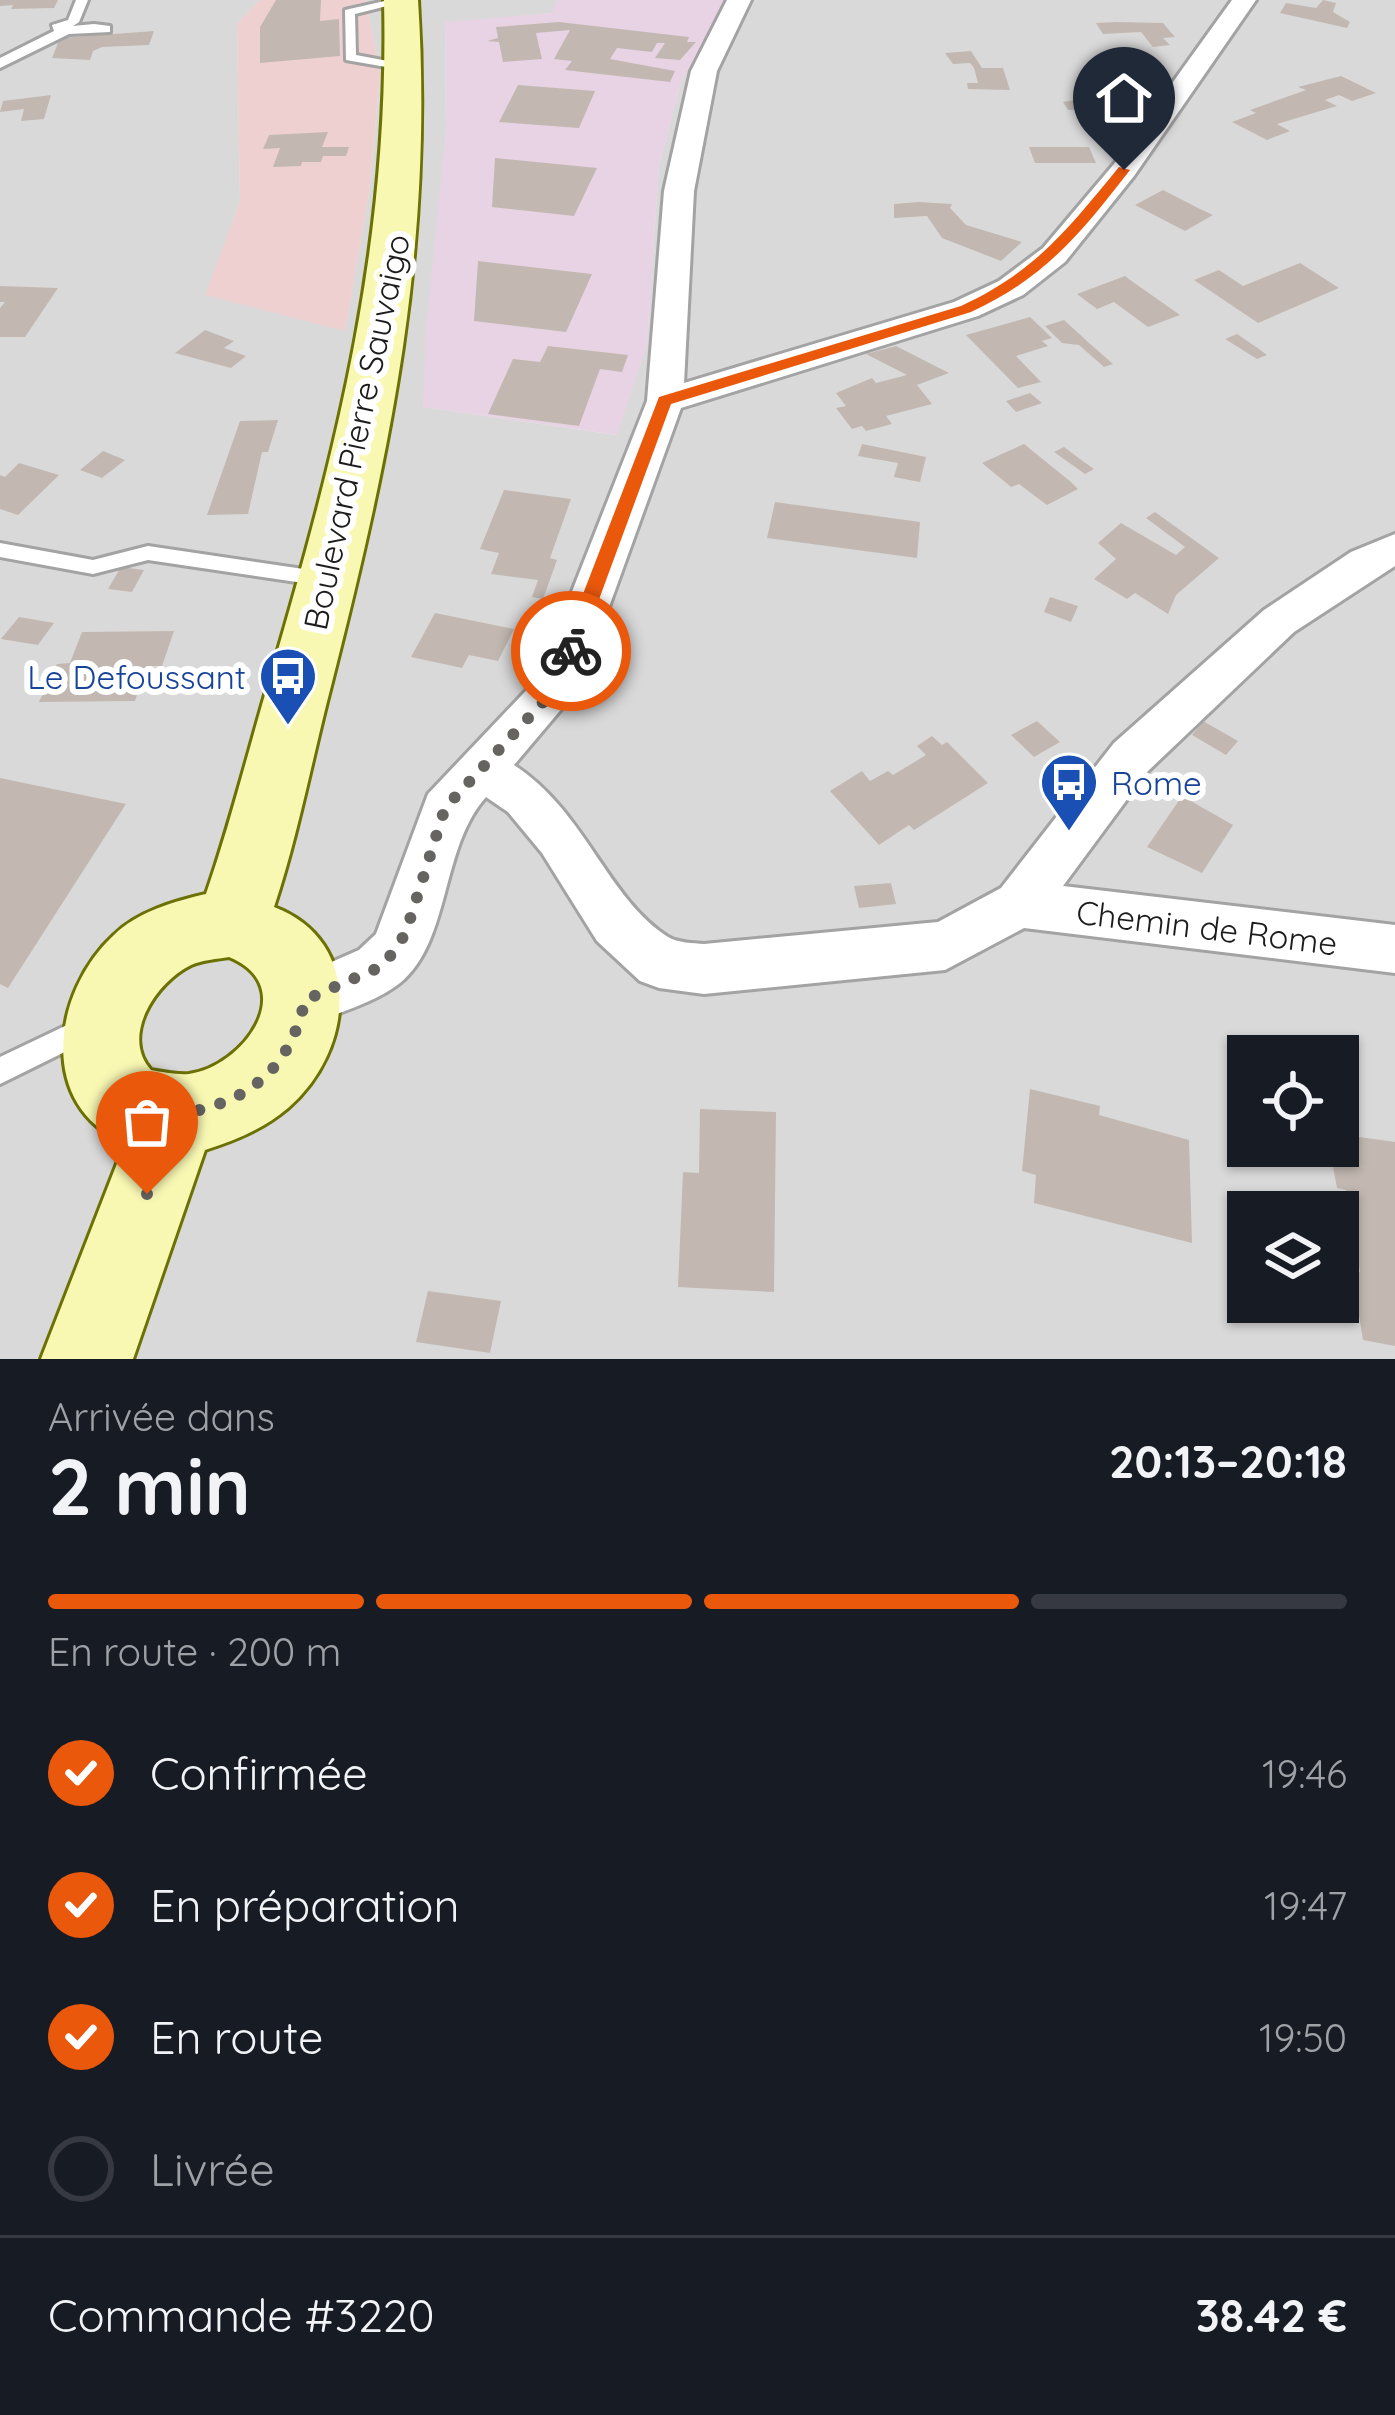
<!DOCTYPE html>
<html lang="fr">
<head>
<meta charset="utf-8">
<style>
	:root { --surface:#171b24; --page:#242831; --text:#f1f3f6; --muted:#9ea1a6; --line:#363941; --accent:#ea580c }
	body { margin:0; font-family:Quicksand,sans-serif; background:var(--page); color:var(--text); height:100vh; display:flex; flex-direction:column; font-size:45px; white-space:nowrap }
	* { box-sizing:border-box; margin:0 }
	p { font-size:39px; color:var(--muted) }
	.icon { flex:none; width:66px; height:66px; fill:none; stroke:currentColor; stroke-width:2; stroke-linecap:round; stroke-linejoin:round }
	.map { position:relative; height:1359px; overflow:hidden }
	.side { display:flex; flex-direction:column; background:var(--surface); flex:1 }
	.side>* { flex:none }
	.buttons { position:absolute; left:1227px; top:1035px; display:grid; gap:24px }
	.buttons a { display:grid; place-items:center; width:132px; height:132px; border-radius:0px; background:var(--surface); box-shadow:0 3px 9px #0004; font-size:60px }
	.pin { position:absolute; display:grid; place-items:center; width:102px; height:102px; color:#fff; margin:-123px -51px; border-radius:50% 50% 50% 0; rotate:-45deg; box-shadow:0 0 12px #0007 }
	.pin .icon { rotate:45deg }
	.courier { position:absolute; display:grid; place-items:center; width:120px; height:120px; margin:-60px; border:9px solid #ea580c; border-radius:50%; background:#fff; color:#222; box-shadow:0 3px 15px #0007 }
	.headline em { font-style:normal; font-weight:700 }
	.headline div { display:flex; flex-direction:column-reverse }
	.headline { display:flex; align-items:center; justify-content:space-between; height:204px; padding:0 48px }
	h1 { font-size:78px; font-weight:700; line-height:90px }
	.bar { display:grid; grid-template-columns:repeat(4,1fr); gap:18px 12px; align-content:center; height:144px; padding:0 48px }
	.bar i { height:15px; border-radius:9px; background:var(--line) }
	.bar .selected { background:var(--accent) }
	.bar p { grid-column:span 4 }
	.line { display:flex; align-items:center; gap:30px; padding:0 48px; border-top:3px solid var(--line) }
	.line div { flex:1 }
	ol { padding:0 48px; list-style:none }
	li { display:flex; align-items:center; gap:36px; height:132px }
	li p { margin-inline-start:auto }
	li .icon { padding:12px; border-radius:50%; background:var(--accent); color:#fff; stroke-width:4 }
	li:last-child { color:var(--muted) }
	li i { width:66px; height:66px; border:6px solid var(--line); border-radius:50% }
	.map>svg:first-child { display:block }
	.residential { fill:#dad9d9; fill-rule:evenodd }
	.commercial { fill:#efd0d0 }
	.industrial { fill:#e7d3e4 }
	.building { fill:#c2b8b1 }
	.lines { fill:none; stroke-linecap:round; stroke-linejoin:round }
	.service-casing { stroke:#a3a3a3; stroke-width:6 }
	.minor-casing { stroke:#a3a3a3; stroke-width:6 }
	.secondary-casing { stroke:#6c7104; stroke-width:6 }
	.service { fill:#fff; fill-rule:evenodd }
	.minor { fill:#fff; fill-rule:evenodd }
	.secondary { fill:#f9f8b3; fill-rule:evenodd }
	.route { fill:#ea580c }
	.done { stroke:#656461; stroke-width:12; stroke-dasharray:0 21.6 }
	.labels { text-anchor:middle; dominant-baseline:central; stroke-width:12; stroke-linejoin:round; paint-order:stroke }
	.street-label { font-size:33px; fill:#1c1c1c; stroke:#fff }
	.transit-label { font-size:33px; fill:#164399; stroke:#fff; text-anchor:end }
</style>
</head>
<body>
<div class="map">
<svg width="1395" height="1359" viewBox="0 0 1395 1359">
	<rect width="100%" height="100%" fill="#ede9e1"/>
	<!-- residential -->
	<path class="residential" d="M0,0H260L237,24L240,202L206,295L345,330L369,193L380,75L366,0H557L553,13L445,23L446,131L423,407L616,435L647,344L659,165L681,82L727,0H1395V1359H0ZM1248,1056H1338V1146H1248ZM1248,1212H1338V1302H1248Z"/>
	<!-- commercial -->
	<path class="commercial" d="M260,0H366L380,74L369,193L345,331L205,295L240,202L237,24Z"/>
	<!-- industrial -->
	<path class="industrial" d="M557,0H727L681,82L659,165L647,344L617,435L423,407L426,329L446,131L445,22L552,13Z"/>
	<!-- building -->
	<path class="building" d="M0,0H58L54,8L11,9L13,5L0,6Z
		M276,0H321L320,21L339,19L340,56L260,63V27Z
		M1323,0L1336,3L1333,12L1350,22L1347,28L1280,13L1286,3L1316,8Z
		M559,22L689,37L687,42H696L680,60L655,58L665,43H657L652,52L617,48L610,59L675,71L670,82L565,70L572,61L554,59L570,30L536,33L542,59L503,62L499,42L487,41L498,38L496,27Z
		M1116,22L1163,23L1175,37L1163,38L1170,45L1153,47L1141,32L1103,34L1096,23Z
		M154,31L149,45L102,47L93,51L90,60L52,58L60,38Z
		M971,51L982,68H1003L1010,90L968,89L967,83H978L974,68L970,63L953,64L945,53Z
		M1341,76L1376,93L1352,101L1339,95L1325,100L1337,106L1277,124L1290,131L1267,140L1232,122L1256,113L1250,110L1306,90L1298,87Z
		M518,85L595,91L579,128L499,122Z
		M1145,88L1149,94L1128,95L1136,108L1068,110L1063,102Z
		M51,95L44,119L21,121L24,109L0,112L3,101Z
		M328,132L322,147H349L346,156H323L321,162H302L301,166L273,167L280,148L263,149L269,135Z
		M1029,147H1089L1096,163H1035Z
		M495,158L597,168L574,216L492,207Z
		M1163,190L1200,209L1213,215L1185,231L1135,205Z
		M918,202L952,204L950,208L966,225L1022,242L1001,261L942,238L927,216L894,218V204Z
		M478,261L592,274L566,332L474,321Z
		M1300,263L1339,288L1258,323L1194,280L1219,270L1243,286Z
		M1125,276L1133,282L1180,315L1148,327L1114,302L1097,309L1077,294Z
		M0,286L58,288L25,337H0V308L5,302H0Z
		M1030,317L1052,338L1042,341L1048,346L1016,356L1041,382L1018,388L966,335Z
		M1064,320L1088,342L1113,364L1104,367L1079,345L1062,343L1045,326Z
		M205,330L234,341L224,348L246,356L231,368L175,353Z
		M1237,334L1259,349L1267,355L1257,359L1225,339Z
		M548,346L628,355L622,372L600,369L579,426L488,414L513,359L540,362Z
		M896,346L949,373L917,385L932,404L886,416L892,424L866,431L862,426L852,429L836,408L846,406L836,393L872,378L876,383L907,375L866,354Z
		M1030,393L1042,403L1016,412L1006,401Z
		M278,420L268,452H262L248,514L207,515L240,421Z
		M862,444L926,457L920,482L894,477L898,463L858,456Z
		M1024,444L1071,482L1078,489L1047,505L1019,484L1011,487L982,463Z
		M1064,447L1080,459L1094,469L1085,474L1054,452Z
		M103,451L125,460L102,478L80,470Z
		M19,463L59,475L18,515L0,509V475L5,477Z
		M504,490L571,499L550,558L557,560L543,599L532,597L538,580L491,574L499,553L480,549Z
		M775,502L920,522L917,558L767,538Z
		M1155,512L1219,558L1176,595L1168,614L1135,593L1127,599L1094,579L1116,559L1098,543L1121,523L1176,555L1185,547L1146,518Z
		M121,567L144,570L132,592L108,589Z
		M1050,597L1078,606L1071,622L1044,612Z
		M435,613L514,629L498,661L469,655L462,668L411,657Z
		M19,617L54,623L38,645L1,639Z
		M174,631L162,666H146L135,701L39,702L57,664L70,663L82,632Z
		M1037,721L1060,742L1034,757L1011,735Z
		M1203,721L1238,741L1226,755L1192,735Z
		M932,736L942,745L947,742L988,783L914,830L909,825L879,845L830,791L862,771L870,781L888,771L893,775L926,755L917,746Z
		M0,778L126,804L8,988L0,984Z
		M1182,796L1233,825L1202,873L1147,847Z
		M891,883L896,904L859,908L854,886Z
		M1030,1089L1100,1106L1099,1115L1189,1140L1192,1243L1034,1203L1036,1175L1022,1171Z
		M700,1109L776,1112L774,1292L678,1287L683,1172L699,1173Z
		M1338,1134L1395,1142V1346L1363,1340L1352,1272H1360L1346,1190L1337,1188L1329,1146H1338Z
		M428,1291L501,1301L490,1353L416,1342Z"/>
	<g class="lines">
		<defs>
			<path id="service" d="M76,0H88L79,22L73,26L94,24L110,26V32L69,34L0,68V58L54,31L52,25L68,20Z
				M389,0L407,1L355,14L356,55L409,65V71L346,60L345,10Z
				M0,543L93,560L148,546L324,572L334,579L324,586L148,560L93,574L0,557Z
				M86,1016L95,1019L99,1028L95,1037L0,1084V1057Z"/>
			<path id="minor" d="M727,0H751L717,71L694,191L684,383L954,302L999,281L1043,248L1114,164L1232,0H1256L1134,176L1065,262L1023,295L978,316L681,408L580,687L514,765C586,812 606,897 668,937C678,943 693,943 704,944L938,922L1001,888L1114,743L1264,610L1351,552L1395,534V566L1294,632L1148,771L1063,886L1395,925V973L1024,928L945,970L704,994L659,988L640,981L597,941L542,853L508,812L486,797C440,848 451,941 400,983C375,1003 334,1014 305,1026L286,1018L278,1000L286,982L359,950L376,934L428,794L538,678L647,401L664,191L691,71Z"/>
			<path id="secondary" d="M384,0H418C434,245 391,450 331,686C312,759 298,835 274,907C364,941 354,1051 288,1108C263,1129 236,1140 205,1150L133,1359H41L125,1143C36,1106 53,991 114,935C137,912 175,901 206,894C231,822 249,748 271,674C338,446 390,240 384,0ZM229,957C302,987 243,1067 189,1074C177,1075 162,1072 151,1070C120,1036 156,982 191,965C202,960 217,959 229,957Z"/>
		</defs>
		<!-- service casing -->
		<use href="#service" class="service-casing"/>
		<!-- minor casing -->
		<use href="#minor" class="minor-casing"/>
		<!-- secondary casing -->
		<use href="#secondary" class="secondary-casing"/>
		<!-- service -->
		<use href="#service" class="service"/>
		<!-- minor -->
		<use href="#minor" class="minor"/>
		<!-- secondary -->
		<use href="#secondary" class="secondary"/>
	</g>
	<!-- route -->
	<path class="route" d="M1119,167L1130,170C1081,233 1045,278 971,312L671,404L580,651L578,656H564L561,651L659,397L961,306C1035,272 1068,229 1119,167Z"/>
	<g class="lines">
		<!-- done -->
		<path class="done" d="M147,1194L176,1115C247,1103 289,1072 305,1000L378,968L395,951L406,932L445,808L557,687L571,651"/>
	</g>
	<!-- icons -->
	<defs>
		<symbol id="bus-pin" viewBox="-11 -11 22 30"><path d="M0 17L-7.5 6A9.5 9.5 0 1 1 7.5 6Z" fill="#1a4fb4" stroke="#fff"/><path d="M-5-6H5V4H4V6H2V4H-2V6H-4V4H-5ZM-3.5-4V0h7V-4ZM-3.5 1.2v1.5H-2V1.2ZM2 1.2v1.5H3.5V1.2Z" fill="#fff"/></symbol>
	</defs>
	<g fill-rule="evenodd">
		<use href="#bus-pin" x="255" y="643" width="66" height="90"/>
		<use href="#bus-pin" x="1036" y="749" width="66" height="90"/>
	</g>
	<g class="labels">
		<!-- street labels -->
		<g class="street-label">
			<text transform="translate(356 432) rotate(-78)">Boulevard Pierre Sauvaigo</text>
			<text transform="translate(1207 927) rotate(7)">Chemin de Rome</text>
		</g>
		<!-- transit labels -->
		<g class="transit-label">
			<text x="246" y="676">Le Defoussant</text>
			<text x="1111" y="782" text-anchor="start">Rome</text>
		</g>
	</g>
</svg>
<div class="buttons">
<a><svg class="icon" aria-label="locate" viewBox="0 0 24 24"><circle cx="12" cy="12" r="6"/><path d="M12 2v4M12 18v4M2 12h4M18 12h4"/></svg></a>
<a><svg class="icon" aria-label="layers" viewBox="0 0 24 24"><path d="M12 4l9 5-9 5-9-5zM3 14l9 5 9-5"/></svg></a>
</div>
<div class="pin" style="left:147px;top:1194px;background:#ea580c"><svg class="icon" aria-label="bag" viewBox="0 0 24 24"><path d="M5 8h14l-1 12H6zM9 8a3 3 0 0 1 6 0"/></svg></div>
<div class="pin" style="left:1124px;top:170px;background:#1f2937"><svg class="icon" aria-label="home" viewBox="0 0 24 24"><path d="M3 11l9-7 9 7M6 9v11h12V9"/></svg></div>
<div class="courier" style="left:571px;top:651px"><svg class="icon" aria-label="bike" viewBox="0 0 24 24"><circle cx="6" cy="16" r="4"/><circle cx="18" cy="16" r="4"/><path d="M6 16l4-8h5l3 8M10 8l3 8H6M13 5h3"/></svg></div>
</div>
<section class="side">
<div class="headline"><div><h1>2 min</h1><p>Arrivée dans</p></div><em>20:13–20:18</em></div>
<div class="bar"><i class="selected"></i><i class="selected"></i><i class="selected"></i><i></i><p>En route · 200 m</p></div>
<ol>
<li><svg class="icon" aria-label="check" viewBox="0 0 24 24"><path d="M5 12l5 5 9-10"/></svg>Confirmée<p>19:46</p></li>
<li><svg class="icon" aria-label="check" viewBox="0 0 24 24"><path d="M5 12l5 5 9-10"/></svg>En préparation<p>19:47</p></li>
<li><svg class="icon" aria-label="check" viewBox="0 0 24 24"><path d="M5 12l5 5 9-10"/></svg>En route<p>19:50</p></li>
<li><i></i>Livrée</li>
</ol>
<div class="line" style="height:156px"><div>Commande #3220</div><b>38.42 €</b></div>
</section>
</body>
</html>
